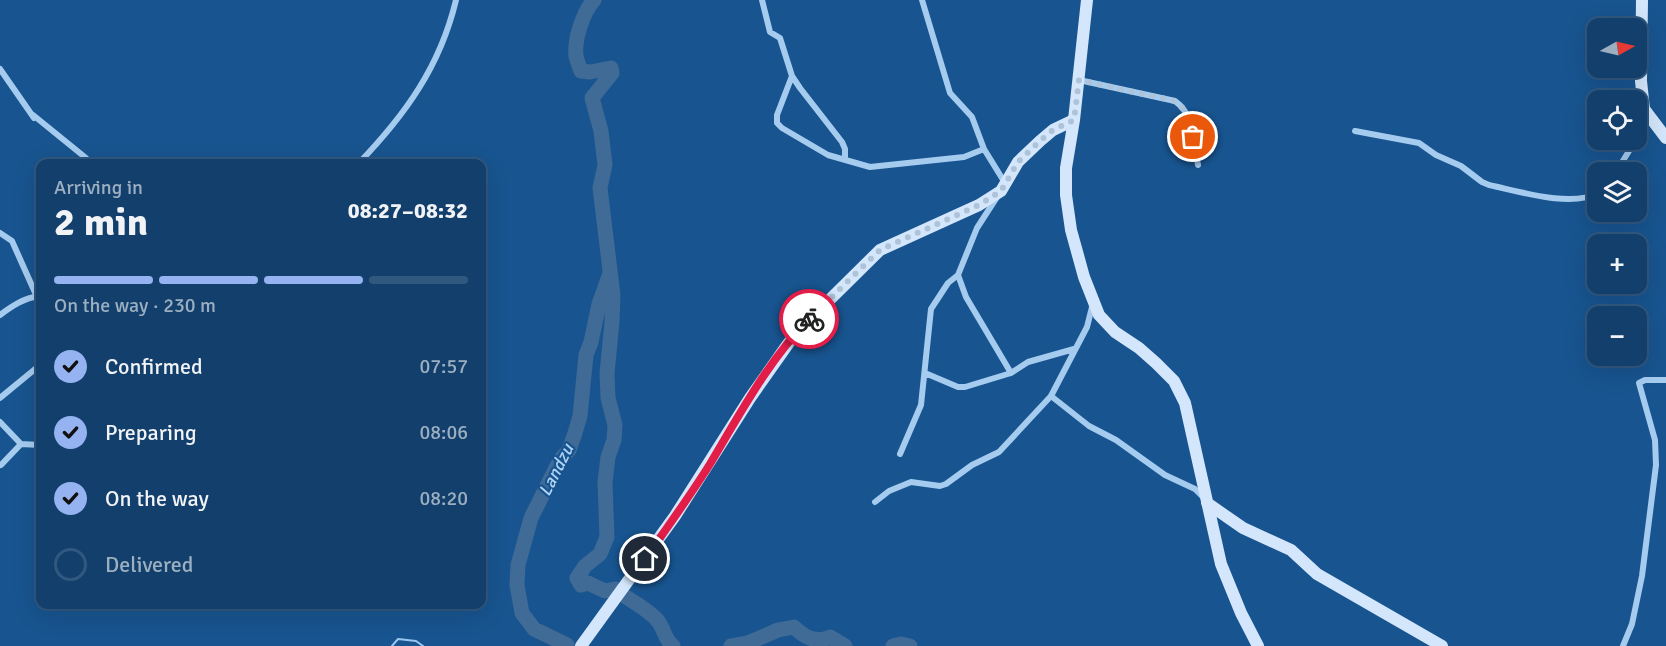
<!DOCTYPE html>
<html lang="en">
<head>
<meta charset="utf-8">
<style>
	:root { --surface:#123f6b; --page:#1b4671; --text:#f1f3f6; --muted:#9cafc1; --line:#31587e; --accent:#95b2f1 }
	body { margin:0; font-family:Signika,sans-serif; background:var(--page); color:var(--text); height:100vh; display:flex; flex-direction:column; font-size:22px; white-space:nowrap }
	* { box-sizing:border-box; margin:0 }
	p { font-size:20px; color:var(--muted) }
	.icon { flex:none; width:33px; height:33px; fill:none; stroke:currentColor; stroke-width:2; stroke-linecap:round; stroke-linejoin:round }
	.map { position:relative; flex:1; overflow:hidden }
	.panel { position:absolute; left:36px; top:159px; width:450px; height:450px; display:flex; flex-direction:column; background:var(--surface); border-radius:12px; box-shadow:0 6px 24px #0002,0 0 0 2px var(--line) }
	.panel>* { flex:none }
	.needle { width:39px; rotate:82deg }
	.buttons { position:absolute; left:1587px; top:18px; display:grid; gap:12px }
	.buttons a { display:grid; place-items:center; width:60px; height:60px; border-radius:12px; background:var(--surface); box-shadow:0 6px 24px #0002,0 0 0 2px var(--line); font-size:30px }
	.pin { position:absolute; display:grid; place-items:center; width:51px; height:51px; color:#fff; margin:-26px; border:3px solid #fff; border-radius:50%; box-shadow:0 2px 6px #0007 }
	.courier { position:absolute; display:grid; place-items:center; width:60px; height:60px; margin:-30px; border:4px solid #e11d48; border-radius:50%; background:#fff; color:#222; box-shadow:0 2px 8px #0007 }
	.head em { font-style:normal; font-weight:700 }
	.head div { display:flex; flex-direction:column-reverse }
	.head { display:flex; align-items:center; justify-content:space-between; height:102px; padding:0 18px }
	h1 { font-size:39px; font-weight:700; line-height:45px }
	.bar { display:grid; grid-template-columns:repeat(4,1fr); gap:9px 6px; align-content:center; height:72px; padding:0 18px }
	.bar i { height:8px; border-radius:4px; background:var(--line) }
	.bar .current { background:var(--accent) }
	.bar p { grid-column:span 4 }
	ol { padding:0 18px; list-style:none }
	li { display:flex; align-items:center; gap:18px; height:66px }
	li p { margin-inline-start:auto }
	li .icon { padding:6px; border-radius:50%; background:var(--accent); color:#111; stroke-width:4 }
	li:last-child { color:var(--muted) }
	li i { width:33px; height:33px; border:3px solid var(--line); border-radius:50% }
	.map>svg:first-child { display:block }
	.lines { fill:none; stroke-linecap:round; stroke-linejoin:round }
	.stream { stroke:#98c7f2; stroke-width:2 }
	.river { stroke:#406b96; stroke-width:15 }
	.street { stroke:#a5cbef; stroke-width:6 }
	.secondary { stroke:#d3e6fb; stroke-width:12 }
	.done { stroke:#aec3d8; stroke-width:6; stroke-dasharray:0 10.8 }
	.route { stroke:#e11d48; stroke-width:8 }
	.labels { text-anchor:middle; dominant-baseline:central; stroke-width:4.5; stroke-linejoin:round; paint-order:stroke }
	.water-label { font-size:18px; font-style:italic; fill:#b1d5f6; stroke:#18548f }
</style>
</head>
<body>
<div class="map">
<svg width="1666" height="646" viewBox="0 0 1666 646">
	<rect width="100%" height="100%" fill="#18548f"/>
	<g class="lines">
		<!-- stream -->
		<path class="stream" d="M392,646L398,639L416,641L423,646
			M566,646L567,645"/>
		<!-- river -->
		<path class="river" d="M594,0C583,12 574,40 576,56C577,61 579,66 581,71L590,72L611,68L612,73L592,98L601,131L605,165L600,188L613,295L612,322L607,373L608,398L615,425L614,440L608,457L605,482L607,537L600,554L585,566L577,578L581,585L588,583L605,591L615,589
			M626,597C637,604 650,611 658,621C665,630 664,639 673,646
			M567,645L534,629L522,613L517,585L518,565L531,518L560,460L569,450L575,433L580,416L586,355L591,342L599,304L609,276
			M731,646L748,643L778,630L794,627C804,637 816,644 830,637L845,646
			M893,646L901,644L910,646"/>
		<!-- street -->
		<path class="street" d="M762,0L770,32L780,38L792,76L800,88L842,142L845,149V158
			M922,0L950,93L972,117L984,149
			M0,69L34,118
			M792,76L777,115V123L782,128L828,155L870,167L964,157L984,149L1005,183
			M1079,80L1175,101C1195,115 1194,143 1198,165
			M33,115L86,158L87,164
			M1355,131L1419,143L1436,155L1461,166L1482,182L1489,185C1518,191 1571,208 1598,193
			M1636,131L1644,110
			M358,164C405,115 440,67 456,0
			M1616,172L1629,151L1633,140
			M0,233L12,241L37,297L40,299
			M958,275L966,297L1011,373
			M0,315C12,306 24,298 39,296
			M925,373L958,387H965L1011,373L1028,362L1074,349
			M1051,396L1089,426L1116,440L1165,475L1195,489L1202,496
			M0,398L40,365
			M0,422L21,444L40,445
			M900,454L921,405L931,309L948,283L958,275L977,228L997,197
			M1,465L21,444
			M875,502L889,491L911,482L940,486L946,484L972,465L999,452L1051,396L1087,327L1093,303
			M1623,646L1632,624L1642,576L1656,465L1655,440L1639,383L1645,380H1666"/>
		<!-- secondary -->
		<path class="secondary" d="M1087,0L1074,120L1066,168V195L1071,230L1084,277L1099,315L1115,332L1139,348L1156,363L1174,381L1185,403L1221,564L1241,613L1258,646
			M1642,0L1641,81L1644,109L1666,138
			M1207,503L1243,528L1291,550L1317,574L1442,646
			M581,646L675,516L750,398L795,334L880,250L979,205L1001,191L1018,162L1040,141L1053,130L1074,120"/>
	</g>
	<g class="lines">
		<!-- done -->
		<path class="done" d="M809,319L880,250L979,205L1001,191L1018,162L1040,141L1053,130L1074,120L1079,80L1175,101C1188,110 1190,122 1193,137"/>
		<!-- route -->
		<path class="route" d="M645,559C667,528 690,496 710,464C740,414 768,361 809,319"/>
	</g>
	<g class="labels">
		<!-- water labels -->
		<g class="water-label">
			<text transform="translate(556 470) rotate(-63)">Landzu</text>
		</g>
	</g>
</svg>
<div class="buttons">
<a><svg class="needle" viewBox="-14 -14 28 28"><path d="M0-13l5 13h-10z" fill="#e53935"/><path d="M0 13l5-13h-10z" fill="#9cafc1"/></svg></a>
<a><svg class="icon" aria-label="locate" viewBox="0 0 24 24"><circle cx="12" cy="12" r="6"/><path d="M12 2v4M12 18v4M2 12h4M18 12h4"/></svg></a>
<a><svg class="icon" aria-label="layers" viewBox="0 0 24 24"><path d="M12 4l9 5-9 5-9-5zM3 14l9 5 9-5"/></svg></a>
<a>+</a>
<a>−</a>
</div>
<div class="pin" style="left:1193px;top:137px;background:#ea580c"><svg class="icon" aria-label="bag" viewBox="0 0 24 24"><path d="M5 8h14l-1 12H6zM9 8a3 3 0 0 1 6 0"/></svg></div>
<div class="pin" style="left:645px;top:559px;background:#1f2937"><svg class="icon" aria-label="home" viewBox="0 0 24 24"><path d="M3 11l9-7 9 7M6 9v11h12V9"/></svg></div>
<div class="courier" style="left:809px;top:319px"><svg class="icon" aria-label="bike" viewBox="0 0 24 24"><circle cx="6" cy="16" r="4"/><circle cx="18" cy="16" r="4"/><path d="M6 16l4-8h5l3 8M10 8l3 8H6M13 5h3"/></svg></div>
<section class="panel">
<div class="head"><div><h1>2 min</h1><p>Arriving in</p></div><em>08:27–08:32</em></div>
<div class="bar"><i class="current"></i><i class="current"></i><i class="current"></i><i></i><p>On the way · 230 m</p></div>
<ol>
<li><svg class="icon" aria-label="check" viewBox="0 0 24 24"><path d="M5 12l5 5 9-10"/></svg>Confirmed<p>07:57</p></li>
<li><svg class="icon" aria-label="check" viewBox="0 0 24 24"><path d="M5 12l5 5 9-10"/></svg>Preparing<p>08:06</p></li>
<li><svg class="icon" aria-label="check" viewBox="0 0 24 24"><path d="M5 12l5 5 9-10"/></svg>On the way<p>08:20</p></li>
<li><i></i>Delivered</li>
</ol>
</section>
</div>
</body>
</html>
